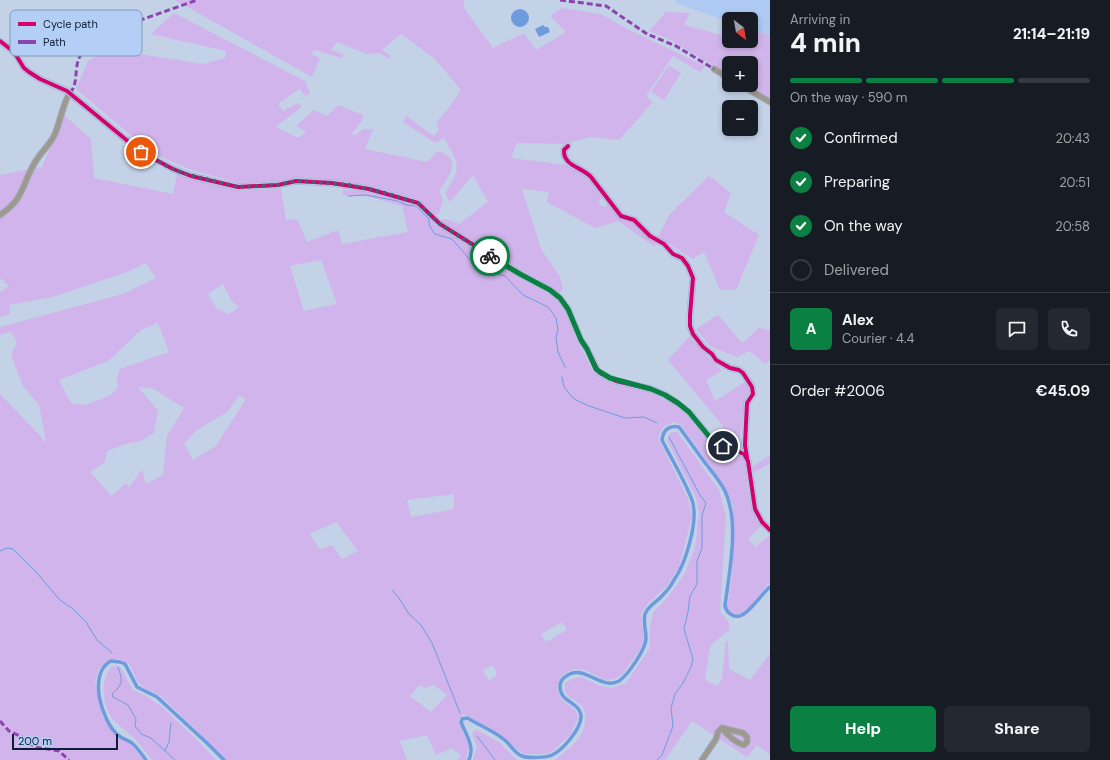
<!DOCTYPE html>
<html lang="en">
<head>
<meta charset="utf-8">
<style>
	:root { --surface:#171b24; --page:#242831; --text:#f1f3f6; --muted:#9ea1a6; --line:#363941; --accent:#0b8043 }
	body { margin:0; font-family:"DM Sans",sans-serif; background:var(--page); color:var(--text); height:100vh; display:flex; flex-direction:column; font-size:15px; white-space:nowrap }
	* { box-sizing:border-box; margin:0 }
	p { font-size:13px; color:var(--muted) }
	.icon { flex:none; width:22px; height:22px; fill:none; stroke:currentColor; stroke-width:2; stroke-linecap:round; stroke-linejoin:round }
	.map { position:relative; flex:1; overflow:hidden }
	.details { display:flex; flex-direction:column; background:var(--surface); width:340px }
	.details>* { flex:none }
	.needle { width:26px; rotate:149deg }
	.buttons { position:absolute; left:722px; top:12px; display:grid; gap:8px }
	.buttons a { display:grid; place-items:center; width:36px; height:36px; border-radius:6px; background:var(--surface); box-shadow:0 2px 6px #0003; font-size:20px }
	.scale { position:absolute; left:12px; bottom:10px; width:106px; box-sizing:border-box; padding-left:4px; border:2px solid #0d1d35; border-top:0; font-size:11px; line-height:14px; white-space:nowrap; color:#0d1d35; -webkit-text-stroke:3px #b4cff6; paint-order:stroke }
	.pin { position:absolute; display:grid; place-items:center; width:34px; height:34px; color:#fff; margin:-17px; border:2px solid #fff; border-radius:50%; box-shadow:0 1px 4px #0007 }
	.courier { position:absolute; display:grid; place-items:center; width:40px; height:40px; margin:-20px; border:3px solid #0b8043; border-radius:50%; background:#fff; color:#222; box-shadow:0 1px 5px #0007 }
	.head em { font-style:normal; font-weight:800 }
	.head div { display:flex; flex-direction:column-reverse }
	.head { display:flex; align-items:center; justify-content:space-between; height:68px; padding:0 20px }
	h1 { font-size:26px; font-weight:800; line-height:30px }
	.bar { display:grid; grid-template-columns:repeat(4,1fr); gap:6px 4px; align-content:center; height:48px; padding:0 20px }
	.bar i { height:5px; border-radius:3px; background:var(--line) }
	.bar .active { background:var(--accent) }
	.bar p { grid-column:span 4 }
	.line { display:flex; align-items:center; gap:10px; padding:0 20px; border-top:1px solid var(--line) }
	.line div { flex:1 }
	.round { display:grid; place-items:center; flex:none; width:42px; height:42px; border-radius:6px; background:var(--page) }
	ol { padding:0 20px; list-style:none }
	li { display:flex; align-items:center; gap:12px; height:44px }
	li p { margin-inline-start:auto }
	li .icon { padding:4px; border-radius:50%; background:var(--accent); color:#fff; stroke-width:4 }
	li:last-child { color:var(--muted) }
	li i { width:22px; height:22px; border:2px solid var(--line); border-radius:50% }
	.primary-button { display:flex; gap:8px; margin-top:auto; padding:8px 20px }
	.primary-button a { flex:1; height:46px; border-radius:6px; background:var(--accent); color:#fff; font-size:16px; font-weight:800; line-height:46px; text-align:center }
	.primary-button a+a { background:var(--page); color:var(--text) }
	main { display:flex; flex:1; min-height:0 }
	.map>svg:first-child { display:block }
	.built { fill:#aecaf3 }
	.green { fill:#d0b4eb; fill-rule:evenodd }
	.water { fill:#6e9bdd }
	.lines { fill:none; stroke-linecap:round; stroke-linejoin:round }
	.stream { stroke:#6e9bdd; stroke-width:1 }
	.canal { stroke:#6e9bdd; stroke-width:3.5 }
	.minor-casing { stroke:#a1afc1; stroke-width:7 }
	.minor { stroke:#9e998f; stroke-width:5 }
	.quiet { stroke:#8e44ad; stroke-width:3; stroke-dasharray:6 3; stroke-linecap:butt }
	.cycleway-casing { stroke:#b4cff6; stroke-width:6 }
	.cycleway { stroke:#d6006c; stroke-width:4 }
	.done { stroke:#4d5c73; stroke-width:4; stroke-dasharray:0 7.2 }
	.route { stroke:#0b8043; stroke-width:5 }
	.key { fill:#b4cff6; stroke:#829abc; stroke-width:1 }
	.key-label { font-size:11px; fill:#0d1d35 }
</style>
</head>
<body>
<main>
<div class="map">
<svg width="770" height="760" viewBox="0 0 770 760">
	<rect width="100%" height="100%" fill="#c3d2e7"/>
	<!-- built -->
	<path class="built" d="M674,0H770V36L759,31L751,30V19H729V22L677,3Z"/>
	<!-- green -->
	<path class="green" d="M175,0H464V8L493,48L524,33L536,50L566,32L550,16L562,8L601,14L627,29L705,66L700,72L673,56L646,96L653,102L619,140L591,137L563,144L517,143L511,158L566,165L588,176L603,196L598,203L604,207L609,204L622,219L633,222L655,241V247L618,221L595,228L547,202L549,192L522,189L541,249L560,277L563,289L559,293L512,267L440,221L445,219L459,224L488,202L473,175L450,202L445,194C462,165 460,168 444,138L435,143L403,122L406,116L434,136L439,130L436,122L448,109L461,90L435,59L401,34L382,50L391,56L389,59L380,53L367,54L337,42L331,50L343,54L342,58L314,50L312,54L320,59L312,77Z
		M666,12L690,13L684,25L729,37V41H751V30L759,31L770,36V99L747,85H751V63H729V75L669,39L649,31Z
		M174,13L305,81L310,93L306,96L299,89L278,104L283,111L298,103L302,107L275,127L299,138L306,132L296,126L314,110L327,116L338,105L363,115L362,121L352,133L354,136L363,129H373L365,149L427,162L438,151C440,152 445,153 447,155C460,165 445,182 439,191L443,200L439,213L434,217L418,200L368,185L294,178L281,182L246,185L189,169L152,153L76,89L88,61L108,49L203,64L225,58L226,51L151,34Z
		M669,65L681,73L664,100L651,92Z
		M64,115L91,139L94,178L173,194L177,174L239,191L281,189L286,220L297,219L307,242L338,230L342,244L408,232L402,206L366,196L343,195L342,190L375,192L410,203L420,207L435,225L557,299L566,312L575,336L593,371L609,382L648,391L674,404L693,420L709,442L742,456C747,467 746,478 748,491C750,504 754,515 761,526L748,539L755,547L770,535V584H768L747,610L741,614H732L727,607L732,577L733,505L723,484L681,425L674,422L663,427L658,438L688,499L692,516L679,567L666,587L648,603L641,614L644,637L641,648L623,674L614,679L605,680L585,670L573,669L560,677L557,689L561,699L576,711L578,718L570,735L554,750L547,754H525L519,751L503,736L464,714L458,720L469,746L466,760H458L461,756L452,748L436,755L427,735L400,741L407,760H227L161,696L144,688L138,682L129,664L118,659L107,661L99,669L95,681L102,716L116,735L132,745L143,760H0V394L46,442L39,405L23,386L11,355L17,342L11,332L0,335V327L123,294L156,278L146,263L127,272L53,297L9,305L10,314L0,317V292L9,286L0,278V175L42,167ZM321,260L337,304L304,311L290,266ZM223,284L231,300L239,307L229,314L217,309L208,294ZM158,323L169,352L120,369L117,377L118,387L111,395L86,405L71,403L59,380L108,361L141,330ZM138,387L152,388L184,408L167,436L163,475L146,484L142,469L129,488L126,483L112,496L90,472L104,463L107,451L125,444L141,441L154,433L158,411ZM239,396L246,399L216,446L193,460L184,444L197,430L227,412ZM454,494V509L411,517L407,500ZM336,522L358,551L342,559L332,545L320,549L309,534ZM562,622L567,630L546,642L541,634ZM493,665L497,675L489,681L483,670ZM419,685L426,688L434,685L447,695L431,712L410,696Z
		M709,176L731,193L724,212L759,235L736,290H720L704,252L693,259L658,237L670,214Z
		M718,315L742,343L759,328L770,331V359L766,364L749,351L737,357L710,346L696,329Z
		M689,337L722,371L706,380L715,401L745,382L749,389L750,395L744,402L739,448L719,441L723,426L668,360Z
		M671,432H677L719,490L726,516L720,611L729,623V630L710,646L705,680L717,686L722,679L726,638L728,644L729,669L750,680L770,654V755L757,745L747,757L692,721L665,760H555C568,749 583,740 585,722C586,715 585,710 580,704C571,696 564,698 565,683L573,679L581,677L600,686L613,688L626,683L650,648V627L653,613L668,597L684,575L695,548L699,513L696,498L667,440Z
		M770,455V463L754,473L753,466Z
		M113,666H118L121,668L133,690L146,696L162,707L196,739L216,760H152C147,754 142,747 137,741C130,733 114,723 110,715C102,700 100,677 113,666Z
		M477,730L500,743L517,760H473L477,746L472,733Z"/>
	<!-- water -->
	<path class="water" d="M511 18a9 9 0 1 1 18 0a9 9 0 1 1-18 0Z
		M543,25L545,27H548L550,32L539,37L535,29Z"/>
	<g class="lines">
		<!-- stream -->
		<path class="stream" d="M348,196L366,195L398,201L406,205L416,206L429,219V225L435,234L452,239L479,270L505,276L523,295L548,307L556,318L558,330L556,337L558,352L565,367
			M562,377L564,387L574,399L589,406L625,418L644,417L657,423
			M0,551L7,548L13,549L36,572L60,600L73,609L86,622L97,640L112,653
			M392,590L399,598L409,614L421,625L432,643L460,713
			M118,667C123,681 123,684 112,694L113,697L128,705L136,719L135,726L141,734L151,738L175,760
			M477,736L495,760
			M165,751L169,742L171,723
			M657,760L662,755L673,726L671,708L675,694L683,683L691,667L693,659L684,629L688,612L690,596L697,584V561L702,548V516L706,503L700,495L669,437"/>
		<!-- canal -->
		<path class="canal" d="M146,760C142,755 137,747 132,743C128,740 122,739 118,735C102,722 87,673 111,661L120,662L125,664L137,687L157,697L208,744L224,760
			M469,760C475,746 466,735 461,722L462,719L467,718L471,720C481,726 493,731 502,738C510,743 514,753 522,756C527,758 547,758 552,755C563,750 582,728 581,715C579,702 560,702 560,687C560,683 562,679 565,677C584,662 600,691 619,681C628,675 646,649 646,638C646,630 643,622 645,614C648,606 656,602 661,597C666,592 671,586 674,580C686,563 699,520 692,500C684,479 672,460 662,440C663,430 669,425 679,427C688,439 697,452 706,464C713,473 720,481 725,491C740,523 729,572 725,606C726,610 728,613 732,615C745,623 761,593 770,587"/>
		<defs>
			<path id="minor" d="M0,41L14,52L24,68L29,72L40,79L67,91L141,152L173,169L191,176L238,187L278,185L296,181L332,183L369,189L418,203L440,224L520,274L550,290L560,298L568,309L581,340L587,349L597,369L600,373L616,381L651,389L665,395L677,403L689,412L712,440L723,446L744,454L748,461L755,509L762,522L770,530
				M714,69L729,78
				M741,85L770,102
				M568,146L564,150C563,166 582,167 591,177L621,216L634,220L650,236L664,244L673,254L682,258L688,266L693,278L690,315V326L693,334L703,347L712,354L716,360L730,368L739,370L743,373L752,387L753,394L747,403L745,445L747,457
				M0,215C24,199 21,187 34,164C40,153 50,145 55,134C59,125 65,97 70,93
				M722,728L743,733L747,737V742L744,745C736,743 727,735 722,728Z
				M702,760L716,739L718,732L722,728"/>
		</defs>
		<!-- minor casing -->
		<use href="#minor" class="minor-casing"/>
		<!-- minor -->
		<use href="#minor" class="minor"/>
		<!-- quiet -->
		<path class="quiet" d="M560,0L606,6L647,34L676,46L714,69
			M70,93C80,82 72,64 83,52L132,23L197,0
			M0,721L9,731L22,737L35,747L59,751L69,760"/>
		<defs>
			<path id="cycleway" d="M0,41L14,52L24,68L29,72L40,79L67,91L141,152L173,169L191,176L238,187L278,185L296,181L332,183L369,189L418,203L440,224L520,274L550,290L560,298L568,309L581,340L587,349L597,369L600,373L616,381L651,389L665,395L677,403L689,412L712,440L723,446L744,454L748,461L755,509L762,522L770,530
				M568,146L564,150C563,166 582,167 591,177L621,216L634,220L650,236L664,244L673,254L682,258L688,266L693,278L690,315V326L693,334L703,347L712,354L716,360L730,368L739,370L743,373L752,387L753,394L747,403L745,445L747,457"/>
		</defs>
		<!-- cycleway casing -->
		<use href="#cycleway" class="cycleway-casing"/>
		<!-- cycleway -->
		<use href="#cycleway" class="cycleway"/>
	</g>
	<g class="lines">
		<!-- done -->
		<path class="done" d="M141,152L165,165L182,173L238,187L278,185L290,182L302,181L350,185L386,193L418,203L440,224L490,256"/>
		<!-- route -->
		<path class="route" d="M490,256L520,274L550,290L560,298L568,309L581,340L587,349L596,369L600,372L610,378L651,389L665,395L678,403L689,412L712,440L723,446"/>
	</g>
	<!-- legend -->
	<rect x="10" y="10" width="132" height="46" rx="6" class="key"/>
	<rect x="18" y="22" width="18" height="4" fill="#d6006c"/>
	<rect x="18" y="40" width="18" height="4" fill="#8e44ad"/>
	<g class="key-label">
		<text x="43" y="28">Cycle path</text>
		<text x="43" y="46">Path</text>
	</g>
</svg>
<div class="buttons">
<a><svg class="needle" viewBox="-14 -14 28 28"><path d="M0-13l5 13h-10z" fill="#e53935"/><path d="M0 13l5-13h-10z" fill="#9ea1a6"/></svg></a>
<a>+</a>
<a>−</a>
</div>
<div class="scale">200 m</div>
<div class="pin" style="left:141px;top:152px;background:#ea580c"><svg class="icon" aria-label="bag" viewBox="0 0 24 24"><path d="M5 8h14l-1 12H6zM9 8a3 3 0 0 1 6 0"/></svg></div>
<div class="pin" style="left:723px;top:446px;background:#1f2937"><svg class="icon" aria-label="home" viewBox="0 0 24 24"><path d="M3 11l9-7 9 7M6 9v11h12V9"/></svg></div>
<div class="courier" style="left:490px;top:256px"><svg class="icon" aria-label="bike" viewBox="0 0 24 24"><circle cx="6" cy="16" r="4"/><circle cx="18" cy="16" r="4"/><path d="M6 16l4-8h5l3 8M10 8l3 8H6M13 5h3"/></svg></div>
</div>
<section class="details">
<div class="head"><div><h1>4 min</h1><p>Arriving in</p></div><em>21:14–21:19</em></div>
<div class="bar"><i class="active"></i><i class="active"></i><i class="active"></i><i></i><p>On the way · 590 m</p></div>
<ol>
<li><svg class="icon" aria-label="check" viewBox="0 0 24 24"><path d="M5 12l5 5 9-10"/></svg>Confirmed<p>20:43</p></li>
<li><svg class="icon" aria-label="check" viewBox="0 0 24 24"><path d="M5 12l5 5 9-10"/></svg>Preparing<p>20:51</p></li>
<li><svg class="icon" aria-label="check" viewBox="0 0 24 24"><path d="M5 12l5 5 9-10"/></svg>On the way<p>20:58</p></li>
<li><i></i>Delivered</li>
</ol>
<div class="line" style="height:72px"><b class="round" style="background:var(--accent);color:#fff">A</b><div><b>Alex</b><p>Courier · 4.4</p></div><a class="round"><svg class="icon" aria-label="chat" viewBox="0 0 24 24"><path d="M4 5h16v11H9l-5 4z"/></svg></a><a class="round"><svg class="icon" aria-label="phone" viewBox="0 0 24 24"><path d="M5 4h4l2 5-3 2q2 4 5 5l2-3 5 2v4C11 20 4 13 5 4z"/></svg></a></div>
<div class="line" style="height:52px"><div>Order #2006</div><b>€45.09</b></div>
<div class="primary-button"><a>Help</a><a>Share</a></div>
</section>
</main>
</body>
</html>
